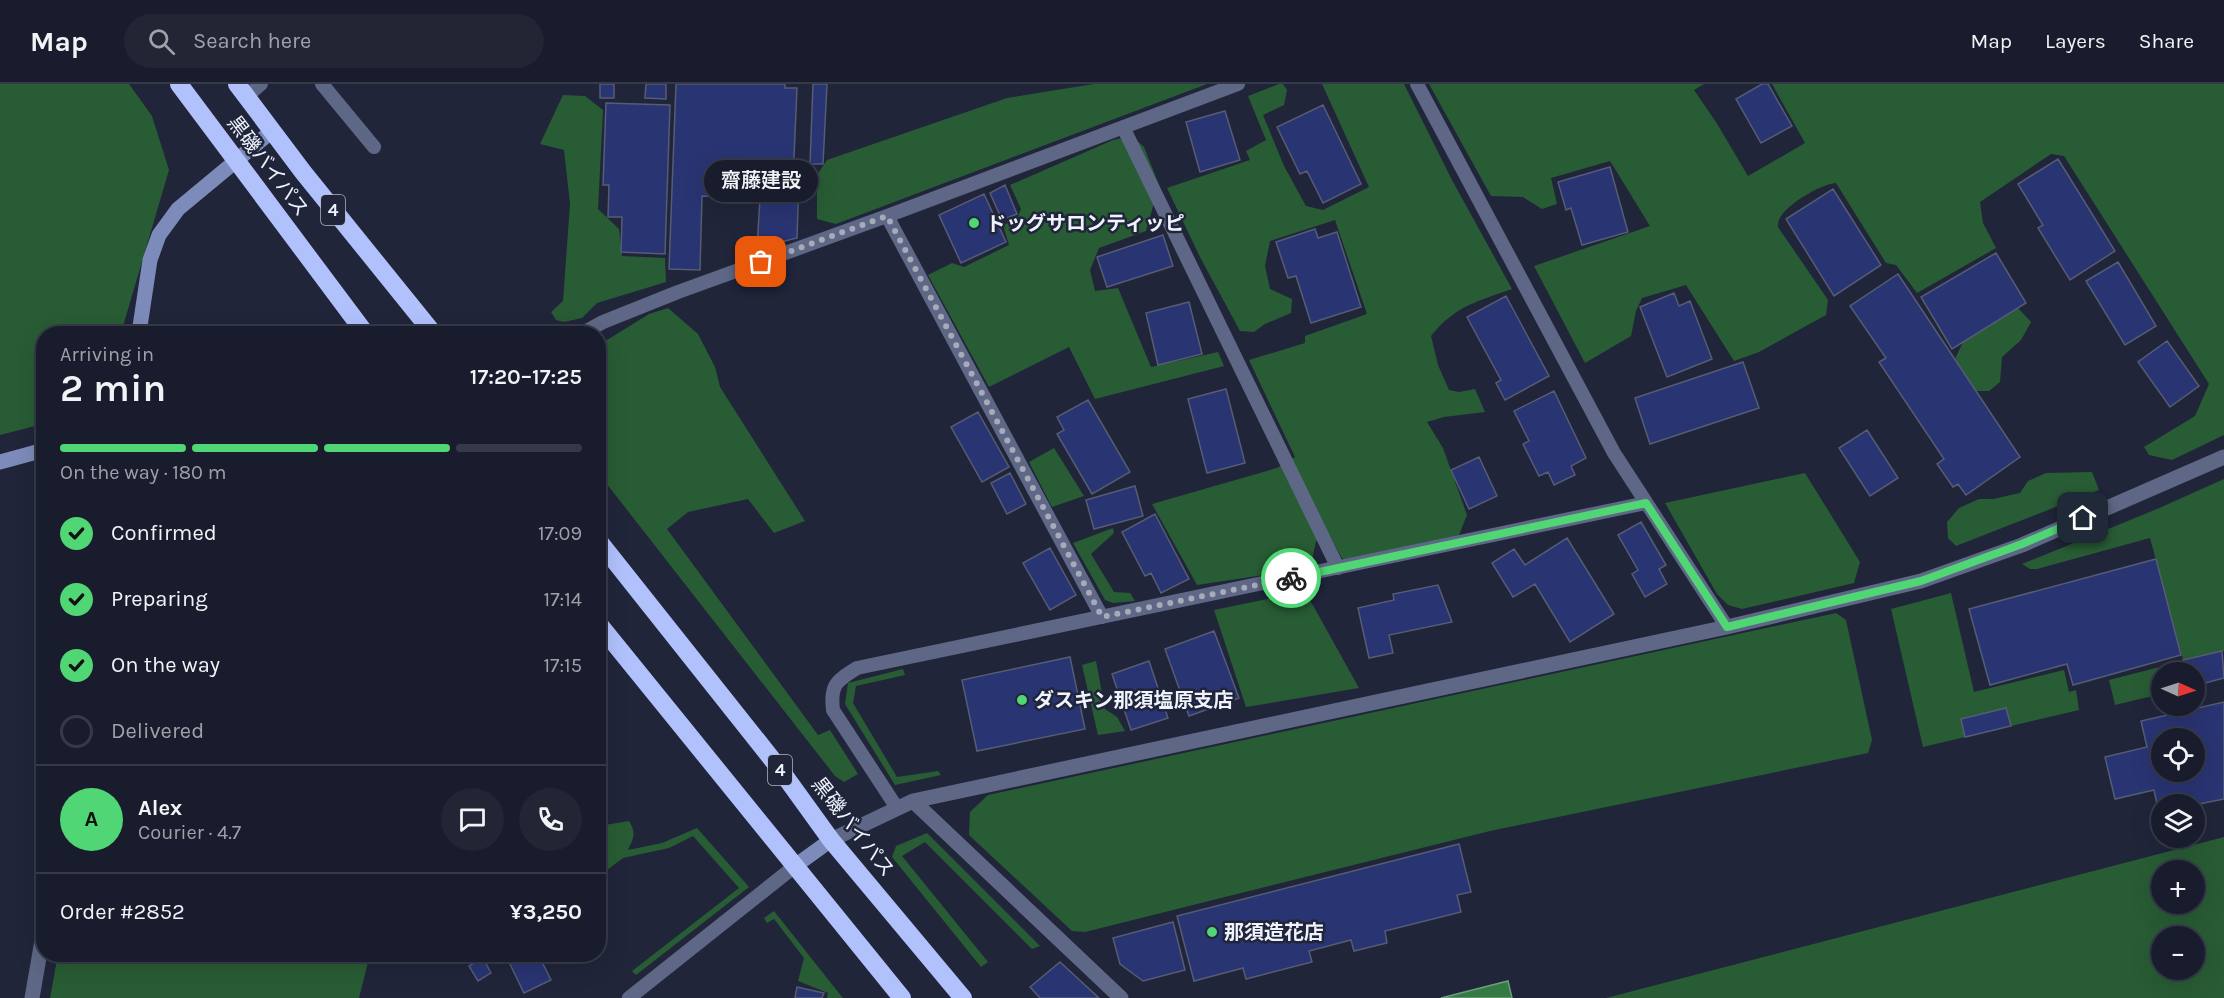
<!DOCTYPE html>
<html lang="en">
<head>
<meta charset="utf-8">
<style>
	:root { --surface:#181c2c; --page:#212534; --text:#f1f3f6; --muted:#9fa1a9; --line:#363a48; --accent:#50d674 }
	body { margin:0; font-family:Karla,"Noto Sans JP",sans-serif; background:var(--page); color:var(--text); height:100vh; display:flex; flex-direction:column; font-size:22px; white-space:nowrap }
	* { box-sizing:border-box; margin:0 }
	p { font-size:20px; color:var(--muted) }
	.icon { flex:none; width:33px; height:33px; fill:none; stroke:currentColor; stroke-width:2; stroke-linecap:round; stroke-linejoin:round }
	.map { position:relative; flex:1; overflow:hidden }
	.panel { position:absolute; left:36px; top:242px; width:570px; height:636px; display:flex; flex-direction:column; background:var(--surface); border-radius:24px; box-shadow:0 6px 24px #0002,0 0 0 2px var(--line) }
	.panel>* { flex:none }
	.needle { width:39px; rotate:93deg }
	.tools { position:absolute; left:2151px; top:578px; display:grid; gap:12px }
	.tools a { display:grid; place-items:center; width:54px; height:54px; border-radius:50%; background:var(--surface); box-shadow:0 6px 24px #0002,0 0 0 2px var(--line); font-size:30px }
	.pin { position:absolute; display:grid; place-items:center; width:51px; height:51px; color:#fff; margin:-26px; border-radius:12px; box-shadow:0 3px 9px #0006 }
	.courier { position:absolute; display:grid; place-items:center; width:60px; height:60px; margin:-30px; border:4px solid #50d674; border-radius:50%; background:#fff; color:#222; box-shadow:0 2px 8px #0007 }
	.bubble { position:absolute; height:42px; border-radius:21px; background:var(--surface); box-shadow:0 6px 24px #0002,0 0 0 2px var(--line); font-size:20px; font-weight:600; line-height:42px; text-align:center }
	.headline em { font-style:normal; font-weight:600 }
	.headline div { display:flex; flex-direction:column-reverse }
	.headline { display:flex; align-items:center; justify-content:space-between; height:102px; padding:0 24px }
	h1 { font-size:39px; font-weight:600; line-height:45px }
	.bar { display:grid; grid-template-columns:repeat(4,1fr); gap:9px 6px; align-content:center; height:72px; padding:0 24px }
	.bar i { height:8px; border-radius:4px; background:var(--line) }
	.bar .on { background:var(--accent) }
	.bar p { grid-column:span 4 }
	.line { display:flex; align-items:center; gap:15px; padding:0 24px; border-top:2px solid var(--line) }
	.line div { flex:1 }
	.round { display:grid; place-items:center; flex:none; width:63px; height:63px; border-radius:32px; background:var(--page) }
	ol { padding:0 24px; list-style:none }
	li { display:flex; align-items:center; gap:18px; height:66px }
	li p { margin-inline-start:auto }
	li .icon { padding:6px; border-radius:50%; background:var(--accent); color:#111; stroke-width:4 }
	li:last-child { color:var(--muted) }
	li i { width:33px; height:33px; border:3px solid var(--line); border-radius:50% }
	header { display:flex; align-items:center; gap:36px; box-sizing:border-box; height:84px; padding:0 30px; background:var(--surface); border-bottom:2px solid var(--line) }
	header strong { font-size:28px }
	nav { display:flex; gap:33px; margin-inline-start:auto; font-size:21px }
	.search { width:420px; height:54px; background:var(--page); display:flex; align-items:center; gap:15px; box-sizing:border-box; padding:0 21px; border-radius:33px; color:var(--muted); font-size:22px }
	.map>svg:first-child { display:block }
	.green { fill:#285c34; fill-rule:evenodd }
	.water { fill:#357945; stroke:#6d9e7c; stroke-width:1.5 }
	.building { fill:#293472; stroke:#555c74; stroke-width:1.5; fill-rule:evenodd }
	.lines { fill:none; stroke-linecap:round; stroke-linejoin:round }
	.lane { stroke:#5e6785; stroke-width:14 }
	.street { stroke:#5e6785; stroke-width:15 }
	.secondary { stroke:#7d8bba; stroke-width:15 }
	.highway { stroke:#b0c1fc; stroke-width:18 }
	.done { stroke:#a7abb9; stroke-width:6; stroke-dasharray:0 10.8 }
	.route { stroke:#50d674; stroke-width:8 }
	.poi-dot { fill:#50d674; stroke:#20253a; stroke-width:2 }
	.labels { text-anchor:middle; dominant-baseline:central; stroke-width:5; stroke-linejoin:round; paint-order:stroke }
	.shield { fill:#20253a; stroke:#b1b5c3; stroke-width:1.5 }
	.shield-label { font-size:18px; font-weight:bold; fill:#eff3fe }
	.street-label { font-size:20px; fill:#eff3fe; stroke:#20253a }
	.poi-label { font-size:20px; font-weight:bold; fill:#eff3fe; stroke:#20253a; text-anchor:start }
</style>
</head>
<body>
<header>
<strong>Map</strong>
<div class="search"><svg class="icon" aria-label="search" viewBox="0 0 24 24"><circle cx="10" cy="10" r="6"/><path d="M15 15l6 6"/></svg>Search here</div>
<nav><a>Map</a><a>Layers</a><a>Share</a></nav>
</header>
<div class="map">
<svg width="2224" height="914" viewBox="0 0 2224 914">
	<rect width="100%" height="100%" fill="#20253a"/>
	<!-- green -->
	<path class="green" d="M0,0H129L152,32L169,86L121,249H44L43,340L0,351Z
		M1094,0H1207L836,140L817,135V91L827,76L1007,14Z
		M1279,0H1283L1287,6L1284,21L1263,31L1284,82L1306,122L1323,126L1369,103L1322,0H1404L1452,96L1512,205C1478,217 1455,222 1431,252L1438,281L1449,306L1459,308L1475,305L1485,328L1444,333L1427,338L1443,364L1467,431L1459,451L1347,478L1341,473L1329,450L1316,457L1312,476L1296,486L1197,501L1152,420L1277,384L1295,373L1249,276L1305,259V252L1367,230L1335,136L1270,157L1265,182L1270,205L1292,215L1291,229L1265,240L1254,248L1240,247L1200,173L1167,104L1250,76L1246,67L1266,56L1248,12Z
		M1429,0H1704L1694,6L1716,38L1748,92L1805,59L1772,0H2224V351L2172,376L2149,371L2144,363L2195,332L2209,300L2064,72L2051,70L1980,118L1983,139L1996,164L1917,209L1896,181L1886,179L1836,99C1821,100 1787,120 1780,134C1778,136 1778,140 1778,143L1828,216L1826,231L1759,268L1734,277L1686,201L1642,214L1636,227L1631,252L1585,279L1534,182L1650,142L1610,77L1551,94L1557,120L1542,125L1523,113L1491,112Z
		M563,11L585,12L603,26L598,125L619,145L622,172L665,174L666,198L597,219L582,234L564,238L556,236L551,228L563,217L570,120L564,66L540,60Z
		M1132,52L1144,63L1159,101L1146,147L1099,164L1090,186L1095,207L1118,204L1151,283L1218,268L1224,282L1095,315L1069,263L989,303L928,191L952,179L964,183L1009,161L1003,141L1017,135L1021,125L1010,101L1113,56Z
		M668,224L698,250L715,283L720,303L805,437L774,449L748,415L688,428L667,445L818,651L830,646L858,690L844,698L835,692L599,390V261L649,230Z
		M2018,224L2031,238L2021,256L2002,273L2000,298L1989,307H1976L1955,275L1963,258Z
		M1054,364L1084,412L1052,423L1029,378Z
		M2092,388L2099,406L1956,462L1948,454L1947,438L1959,424L1979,415H1993L2020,409L2028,397L2046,389Z
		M1805,389L1860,478L1854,499L1742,525L1728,521L1717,510L1665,419Z
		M2224,395V567L2183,576L2150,454L2037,485H2030L2022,480L2157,425Z
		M1113,444L1114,449L1091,470L1114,508L1130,509L1135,517L1113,519L1105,516L1073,459Z
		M1305,507L1359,604L1246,623L1214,526Z
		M1951,509L1974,608L2064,586L2069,608L2076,606L2079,626L2011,642L2006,624L1965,653L1923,663L1891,525Z
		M1836,529L1846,536L1872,656L1868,669L1490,747L1085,848L1072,847L969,751L970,728L988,711Z
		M1096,577L1105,625L1117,633L1125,647L1098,651L1082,581Z
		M2179,578L2182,588H2162L2161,610L2115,621L2109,596Z
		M903,585L905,591L856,602L853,619L897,693L938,687L941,691L895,701L845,620L848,599Z
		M629,737C637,750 633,754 628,766L662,759L697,744L749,803L636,891L632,887L739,804L693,752L669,764L623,774L599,792V742Z
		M927,749L1040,862L1032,865L925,758L902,772L988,878L981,883L892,773L896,762Z
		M2224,753V914H1606ZM2162,786H2194V819H2162ZM2162,852H2194V885H2162Z
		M774,827L842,913L843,914H827L828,909L798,897L804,874L774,835L767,839L764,834Z
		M58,870H370L359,914H50Z"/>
	<!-- water -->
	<path class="water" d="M1508,897L1512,914H1441Z"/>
	<!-- building -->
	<path class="building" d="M600,0H614V14H600Z
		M646,0H666V15L645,14Z
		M676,0H785V4H797L793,96H799L797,154L757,164L760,114L702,112L700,186L669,185Z
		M813,0H827L823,80H810Z
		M1762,0H1768L1792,42L1761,59L1736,15Z
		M606,19L670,21L665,170L621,168L622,133H608L609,101H603Z
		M1323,21L1361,100L1323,119L1307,87L1300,90L1277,43Z
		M1225,27L1240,76L1200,88L1186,38Z
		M2058,75L2115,167L2070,196L2038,144L2043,141L2018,100Z
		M1610,83L1628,148L1582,161L1571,124L1566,126L1558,98Z
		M1005,101L1017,130L1002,136L990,109Z
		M1833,105L1881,181L1834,212L1786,135Z
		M984,110L1006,158L961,179L939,131Z
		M1315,145L1318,154L1337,148L1361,223L1311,239L1296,192L1288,194L1276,158Z
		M1163,151L1173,182L1107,203L1097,173Z
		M1996,169L2026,219L1952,265L1921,213Z
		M2118,178L2156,242L2125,261L2086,197Z
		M1898,190L2020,373L1966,411L1958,400L1953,403L1937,380L1944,375L1879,278L1886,274L1850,222Z
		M1674,209L1679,222L1690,217L1712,275L1667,293L1640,223Z
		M1506,212L1549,292L1505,316L1496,299L1501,296L1467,233Z
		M1189,218L1202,270L1158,281L1146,229Z
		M2167,257L2199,302L2170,323L2138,278Z
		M1743,278L1759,324L1650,360L1635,314Z
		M1226,305L1245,379L1207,389L1188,315Z
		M1554,307L1586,374L1571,382L1575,391L1554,401L1548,388L1539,392L1523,360L1529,357L1514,327Z
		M1088,316L1130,388L1092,410L1057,350L1064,346L1057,333Z
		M978,328L1009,383L982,398L951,343Z
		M1867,346L1898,394L1870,412L1839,364Z
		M1479,373L1497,412L1469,425L1451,386Z
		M1010,389L1026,420L1007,430L991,399Z
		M1135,402L1143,432L1094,445L1086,416Z
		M1155,430L1189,495L1161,509L1151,489L1145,492L1122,448Z
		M1641,438L1666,481L1659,485L1667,500L1645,513L1632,490L1638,486L1618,451Z
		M1567,454L1614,530L1570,558L1535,500L1513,513L1492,479L1514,465L1525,481Z
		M1050,464L1076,511L1050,526L1023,479Z
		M2156,475L2181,571L2073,601L2067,580L1990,601L1969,525Z
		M1438,501L1452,538L1389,551L1393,569L1369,574L1358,524L1394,516L1393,510Z
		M1214,547L1239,614L1189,632L1165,565Z
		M2222,567L2224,594L2194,602V588H2186L2183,576Z
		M1070,573L1085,645L977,667L962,596Z
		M1149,577L1168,634L1131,646L1112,590Z
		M2224,618V715L2194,721L2162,720V729H2159L2154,706L2115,715L2105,673L2147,663L2141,637ZM2162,654H2194V687H2162Z
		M2006,624L2011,642L1965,653L1961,635Z
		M1459,760L1471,808L1457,811L1461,828L1385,847L1387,859L1354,867L1351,856L1309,867L1312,878L1246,895L1243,884L1194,897L1177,832Z
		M1173,838L1185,886L1143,897L1120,880L1113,854Z
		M520,870H538L551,896L524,909L508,876Z
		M483,874L491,889L478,897L469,882Z
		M1060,878L1099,914H1040L1030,903Z
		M797,903L824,909L822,914H795Z"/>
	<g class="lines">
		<!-- lane -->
		<path class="lane" d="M322,0L374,63
			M1417,0L1614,369L1727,543
			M246,13L261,0
			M1123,43L1338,484
			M887,132L1102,533
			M583,249L603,238L678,208L887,132L1238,0
			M897,724L833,626C830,601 836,597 857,584L1646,419
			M629,914L795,782"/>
		<!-- street -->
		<path class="street" d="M913,717L1121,914
			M831,756L913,717L1727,543L1921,497L2022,461L2224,373
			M32,914L44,845"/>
		<!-- secondary -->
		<path class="secondary" d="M139,249L150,176L159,151L178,125L272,47
			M0,378L44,366
			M795,782L831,756"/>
		<!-- highway -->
		<path class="highway" d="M179,0L365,249
			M237,0L303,88L433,249
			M598,456L779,684L831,756L963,914
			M598,539L902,914"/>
	</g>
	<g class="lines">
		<!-- done -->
		<path class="done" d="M761,178L887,132L1102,533L1291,494"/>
		<!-- route -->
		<path class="route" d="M1291,494L1646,419L1727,543L1921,497L2022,460L2083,434"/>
	</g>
	<!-- markers -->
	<g class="poi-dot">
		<circle cx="974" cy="139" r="6"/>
		<circle cx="1022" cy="616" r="6"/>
		<circle cx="1212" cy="848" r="6"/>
	</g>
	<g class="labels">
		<!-- shield labels -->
		<g class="shield">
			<rect x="321" y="111" width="24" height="30" rx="4.5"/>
			<rect x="768" y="671" width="24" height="30" rx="4.5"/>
		</g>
		<g class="shield-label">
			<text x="333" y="126">4</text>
			<text x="780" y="686">4</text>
		</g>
		<!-- street labels -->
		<g class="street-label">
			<text transform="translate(268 82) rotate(53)">黒磯バイパス</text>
			<text transform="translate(853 743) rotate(52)">黒磯バイパス</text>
		</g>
		<!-- poi labels -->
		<g class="poi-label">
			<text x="986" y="139">ドッグサロンティッピ</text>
			<text x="1034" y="616">ダスキン那須塩原支店</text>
			<text x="1224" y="848">那須造花店</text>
		</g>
	</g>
</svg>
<div class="tools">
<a><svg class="needle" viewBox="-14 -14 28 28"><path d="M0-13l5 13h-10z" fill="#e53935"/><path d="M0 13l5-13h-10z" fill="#9fa1a9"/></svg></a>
<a><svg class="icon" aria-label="locate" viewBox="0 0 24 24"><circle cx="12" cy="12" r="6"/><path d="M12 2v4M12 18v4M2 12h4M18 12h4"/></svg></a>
<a><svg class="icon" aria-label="layers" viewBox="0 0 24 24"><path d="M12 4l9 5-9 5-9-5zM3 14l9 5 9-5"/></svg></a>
<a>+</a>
<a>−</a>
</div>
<div class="pin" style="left:761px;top:178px;background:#ea580c"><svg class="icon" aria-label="bag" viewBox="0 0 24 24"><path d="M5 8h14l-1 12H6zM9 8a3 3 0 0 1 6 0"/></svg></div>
<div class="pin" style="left:2083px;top:434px;background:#1f2937"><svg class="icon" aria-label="home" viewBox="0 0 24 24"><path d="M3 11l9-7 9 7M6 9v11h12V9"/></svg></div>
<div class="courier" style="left:1291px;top:494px"><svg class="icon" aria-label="bike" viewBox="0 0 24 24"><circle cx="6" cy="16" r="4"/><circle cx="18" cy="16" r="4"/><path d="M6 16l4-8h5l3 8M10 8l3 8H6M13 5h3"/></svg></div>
<div class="bubble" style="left:704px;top:76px;width:114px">齋藤建設</div>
<section class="panel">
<div class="headline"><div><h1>2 min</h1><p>Arriving in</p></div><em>17:20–17:25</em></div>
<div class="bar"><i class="on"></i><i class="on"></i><i class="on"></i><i></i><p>On the way · 180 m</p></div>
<ol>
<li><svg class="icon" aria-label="check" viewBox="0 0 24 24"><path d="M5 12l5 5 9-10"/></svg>Confirmed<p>17:09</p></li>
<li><svg class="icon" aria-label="check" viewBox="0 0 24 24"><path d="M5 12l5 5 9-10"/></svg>Preparing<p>17:14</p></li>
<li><svg class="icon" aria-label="check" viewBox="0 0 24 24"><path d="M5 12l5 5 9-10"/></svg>On the way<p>17:15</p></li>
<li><i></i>Delivered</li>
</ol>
<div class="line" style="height:108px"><b class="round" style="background:var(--accent);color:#111">A</b><div><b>Alex</b><p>Courier · 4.7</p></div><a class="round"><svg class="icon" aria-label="chat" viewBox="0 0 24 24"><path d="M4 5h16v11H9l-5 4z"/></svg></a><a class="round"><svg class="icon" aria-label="phone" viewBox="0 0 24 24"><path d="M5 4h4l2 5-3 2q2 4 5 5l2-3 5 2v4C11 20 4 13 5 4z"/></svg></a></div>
<div class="line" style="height:78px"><div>Order #2852</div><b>¥3,250</b></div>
</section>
</div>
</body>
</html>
